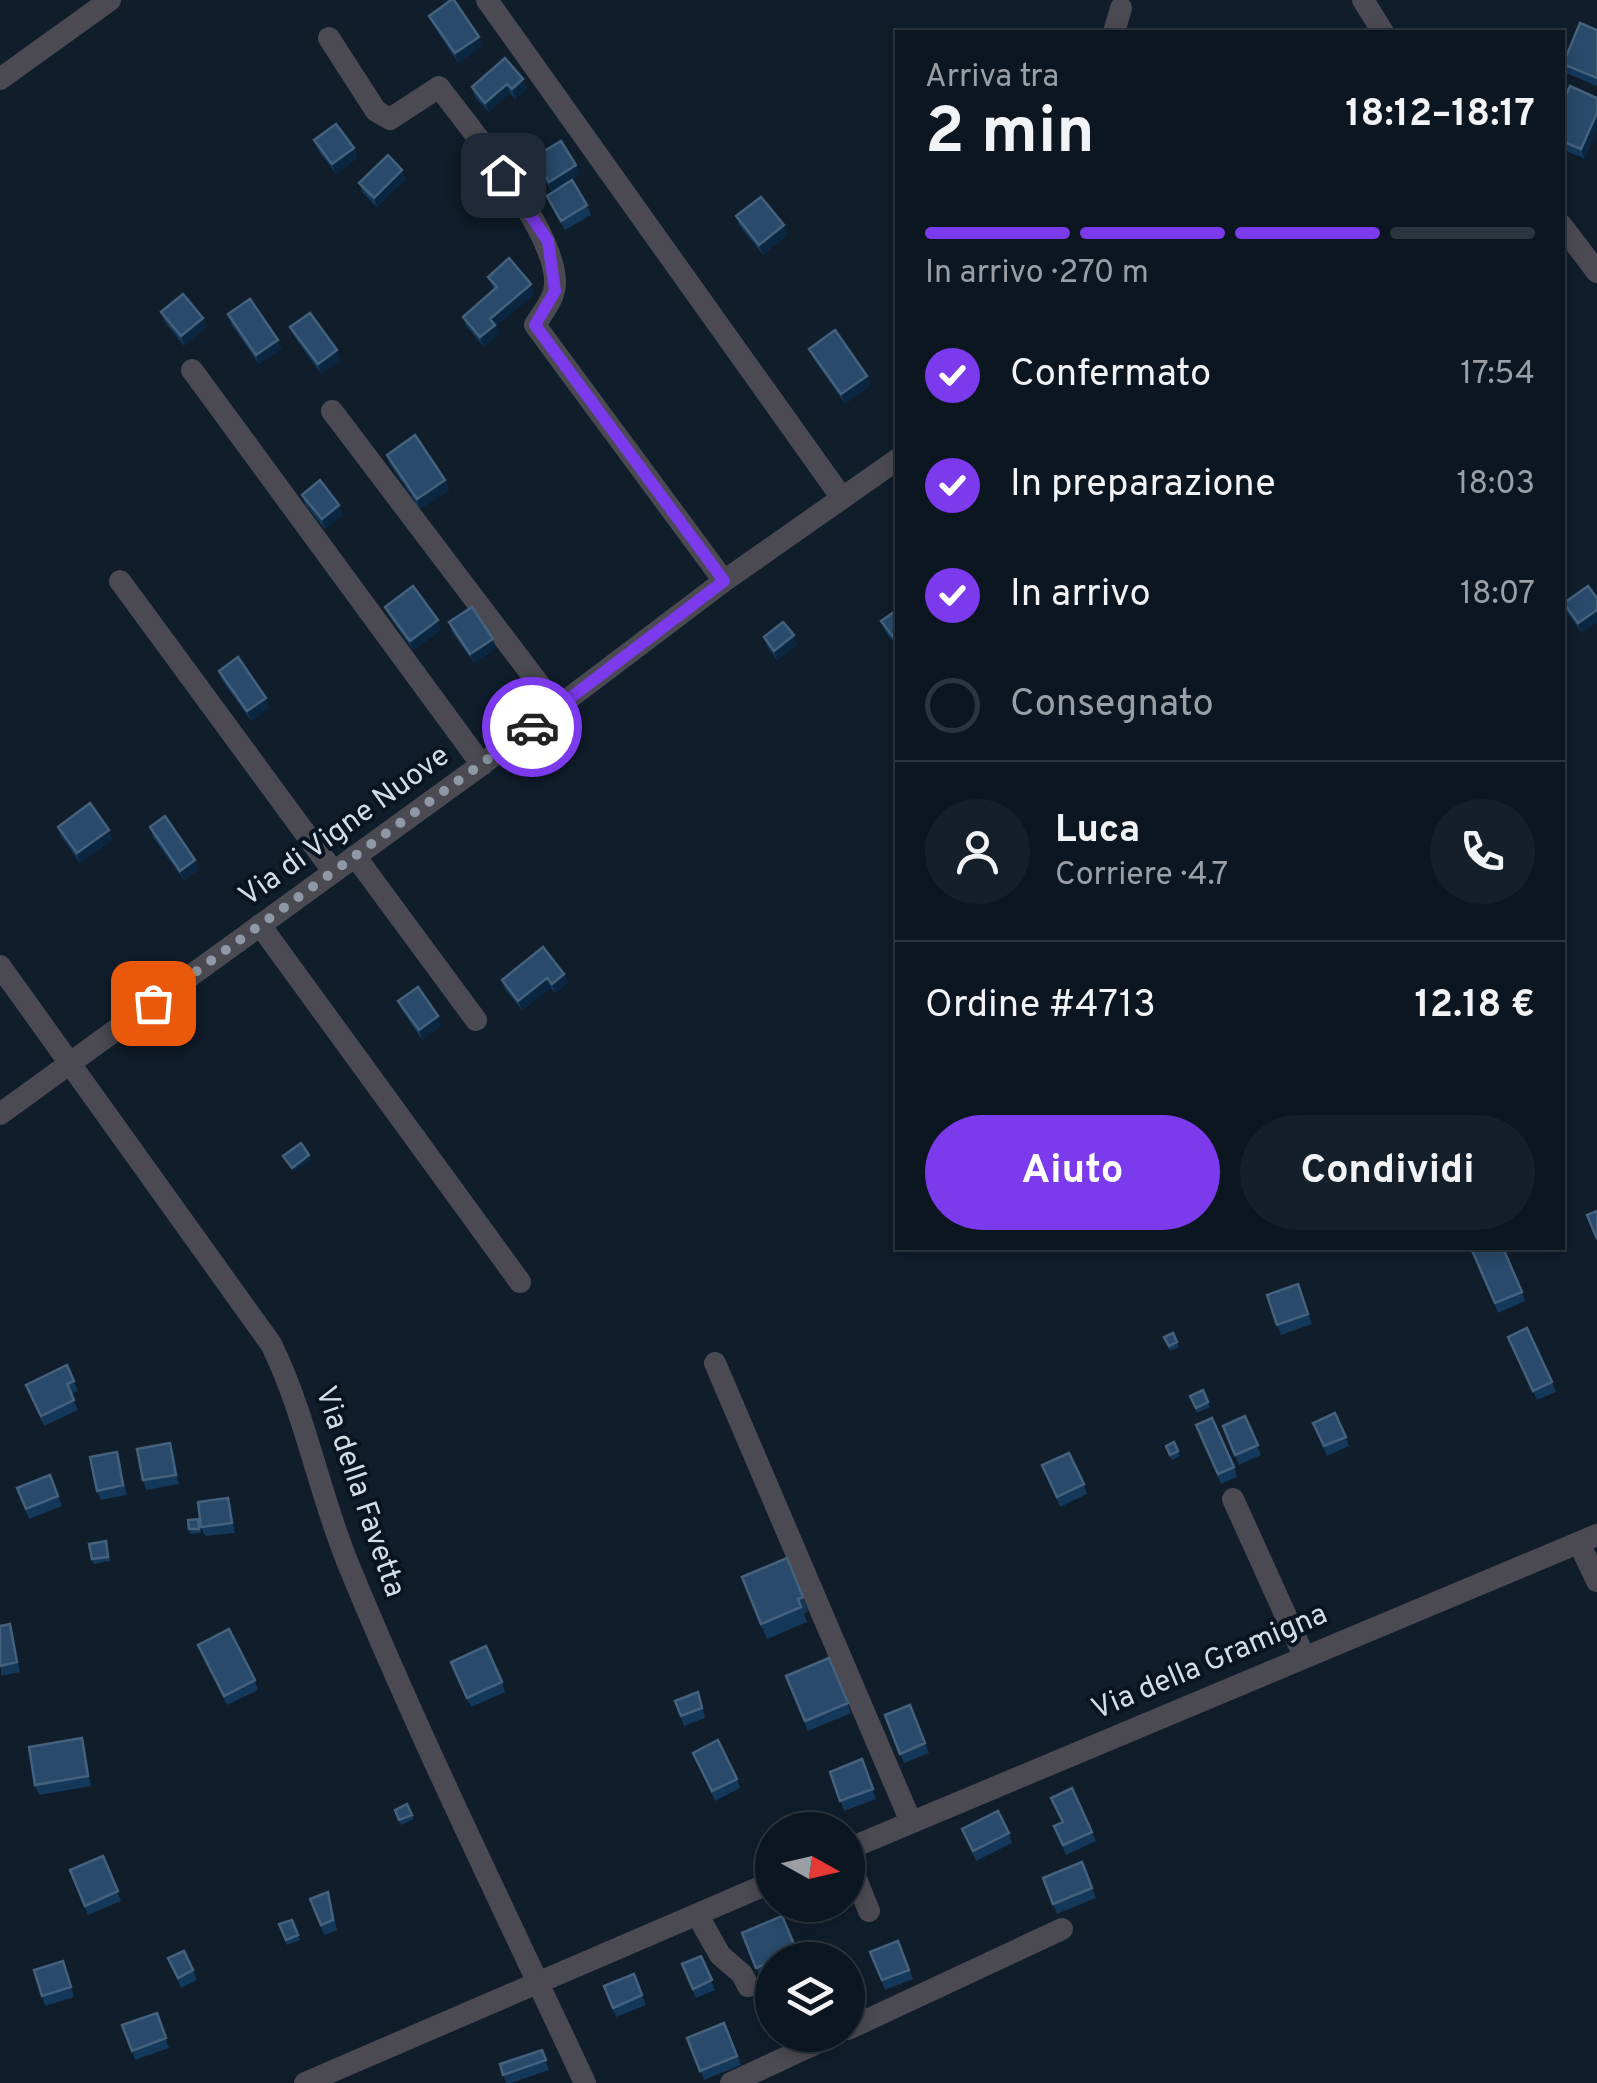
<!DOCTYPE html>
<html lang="it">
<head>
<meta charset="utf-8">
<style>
	:root { --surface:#0c1620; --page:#151f29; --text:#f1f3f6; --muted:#9a9fa5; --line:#2c353e; --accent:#7c3aed }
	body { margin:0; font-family:Overpass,sans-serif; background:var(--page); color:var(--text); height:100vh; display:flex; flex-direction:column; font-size:38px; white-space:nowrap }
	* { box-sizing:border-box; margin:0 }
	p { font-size:32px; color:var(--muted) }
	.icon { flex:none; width:55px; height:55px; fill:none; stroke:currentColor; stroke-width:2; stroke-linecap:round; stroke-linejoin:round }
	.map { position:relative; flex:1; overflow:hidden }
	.drawer { position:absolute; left:895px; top:30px; width:670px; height:1220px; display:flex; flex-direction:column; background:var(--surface); border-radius:0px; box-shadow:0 5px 15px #0003,0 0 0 2px var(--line) }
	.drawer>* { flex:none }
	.needle { width:65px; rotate:98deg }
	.tools { position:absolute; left:755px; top:1812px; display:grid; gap:20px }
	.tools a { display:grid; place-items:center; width:110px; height:110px; border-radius:50%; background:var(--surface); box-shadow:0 5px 15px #0003,0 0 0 2px var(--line); font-size:50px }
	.pin { position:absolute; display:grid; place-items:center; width:85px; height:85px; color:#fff; margin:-42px; border-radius:20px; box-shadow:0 5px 15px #0006 }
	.courier { position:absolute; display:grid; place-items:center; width:100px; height:100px; margin:-50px; border:8px solid #7c3aed; border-radius:50%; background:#fff; color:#222; box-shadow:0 2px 12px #0007 }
	.head em { font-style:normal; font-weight:700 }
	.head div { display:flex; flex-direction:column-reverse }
	.head { display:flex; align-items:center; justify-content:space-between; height:170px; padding:0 30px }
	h1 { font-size:65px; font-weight:700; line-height:75px }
	.bar { display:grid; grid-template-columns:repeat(4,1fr); gap:15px 10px; align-content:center; height:120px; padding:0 30px }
	.bar i { height:12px; border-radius:8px; background:var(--line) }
	.bar .current { background:var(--accent) }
	.bar p { grid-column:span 4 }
	.line { display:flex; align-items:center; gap:25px; padding:0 30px; border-top:2px solid var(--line) }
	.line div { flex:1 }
	.round { display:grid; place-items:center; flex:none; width:105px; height:105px; border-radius:52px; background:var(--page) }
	ol { padding:0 30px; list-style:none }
	li { display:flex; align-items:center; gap:30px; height:110px }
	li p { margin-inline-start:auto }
	li .icon { padding:10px; border-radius:50%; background:var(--accent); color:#fff; stroke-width:4 }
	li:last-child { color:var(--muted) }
	li i { width:55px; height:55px; border:5px solid var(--line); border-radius:50% }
	.cta { display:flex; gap:20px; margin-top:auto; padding:20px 30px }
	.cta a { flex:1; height:115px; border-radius:60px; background:var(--accent); color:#fff; font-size:40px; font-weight:700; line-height:115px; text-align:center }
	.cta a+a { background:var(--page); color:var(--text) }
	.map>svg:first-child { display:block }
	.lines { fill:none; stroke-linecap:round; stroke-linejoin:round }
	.minor { stroke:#4b4a52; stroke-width:22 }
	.wall { fill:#14385a }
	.shaded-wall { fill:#0a2641 }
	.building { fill:#294a6a; stroke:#44617d; stroke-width:2.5 }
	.done { stroke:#8f99a5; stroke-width:10; stroke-dasharray:0 18 }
	.route { stroke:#7c3aed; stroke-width:12 }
	.labels { text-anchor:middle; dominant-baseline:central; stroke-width:8; stroke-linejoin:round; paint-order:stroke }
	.street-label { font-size:30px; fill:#d4dce6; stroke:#081421 }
</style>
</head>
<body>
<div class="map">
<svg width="1597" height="2083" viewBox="0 0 1597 2083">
	<rect width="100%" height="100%" fill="#101d2b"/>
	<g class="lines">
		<!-- minor -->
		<path class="minor" d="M487,0L842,498
			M1363,0L1383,32
			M1114,32L1121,8
			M329,38L376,111L390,119L439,87C469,127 566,242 554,291C552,302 541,315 535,325L724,581
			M0,79L110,0
			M1562,226L1597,272
			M192,370L482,765
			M332,411L557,708
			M120,581L333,871
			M355,856L476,1020
			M260,925L520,1282
			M0,966L271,1344C306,1415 319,1494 349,1566C421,1741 505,1911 585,2083
			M0,1114L477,768L724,581L898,459
			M715,1363L911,1822
			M1233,1499L1304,1656
			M1579,1543L1597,1581
			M848,1849L1597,1535
			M848,1859L869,1911
			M698,1916L720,1955L742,1974L748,1986
			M848,2029L1062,1929
			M305,2083L772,1882
			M731,2083L834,2035"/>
	</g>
	<!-- wall -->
	<path class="wall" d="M429,16L482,46L458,63L433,25Z
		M1597,30V86L1566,73L1563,64Z
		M523,79L527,89L515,99L510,93L489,112L475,97L472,87Z
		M1570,86L1585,159L1562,149V104Z
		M314,140L354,148L357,158L336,174L318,150Z
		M533,158L576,165L579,175L552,192L537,168Z
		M406,179L377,207L363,193L359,183Z
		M547,196L587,205L591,215L565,230L550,205Z
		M736,216L784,225L787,235L763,255L740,226Z
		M488,277L534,294L496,326L499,334L484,347L466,326L463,317L494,290Z
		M161,312L203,318L206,327L184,346L165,322Z
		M228,314L278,340L281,349L259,364L231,324Z
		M290,327L340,360L321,374L294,336Z
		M809,349L871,385L845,404L813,358Z
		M387,455L445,480L449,490L420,509L390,464Z
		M302,495L343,515L325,529L305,504Z
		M1597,598V622L1582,633L1567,612L1564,603Z
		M385,607L441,630L413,650L389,616Z
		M898,617V648L885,631L881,621Z
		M449,622L496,648L474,663L452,632Z
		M764,637L797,645L777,660L767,646Z
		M219,671L266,698L269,708L251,721L222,680Z
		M58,827L109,830L112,840L80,863L61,836Z
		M150,827L199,870L184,880L153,837Z
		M543,947L568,983L555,993L551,988L522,1010L505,989L502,980Z
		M398,1001L441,1026L422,1040L402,1010Z
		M1470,1248L1522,1292L1525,1301L1498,1313Z
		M1298,1284L1312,1324L1281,1335L1267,1295Z
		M1173,1333L1179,1347L1170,1351L1164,1337Z
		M1508,1337L1552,1382L1556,1392L1537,1400Z
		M74,1381L78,1391L71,1394L78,1410L44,1426L26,1385Z
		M1203,1390L1210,1407L1197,1413L1190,1396Z
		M1245,1416L1261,1455L1239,1465L1223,1426Z
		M1317,1432L1346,1437L1349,1446L1327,1456Z
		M1200,1434L1234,1467L1237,1477L1221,1484Z
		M1174,1442L1180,1456L1172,1460L1166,1446Z
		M117,1452L127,1495L101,1500L97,1491Z
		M174,1453L179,1484L146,1490L143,1480Z
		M1042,1465L1084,1484L1087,1494L1060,1507Z
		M50,1475L62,1506L29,1519L17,1488Z
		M228,1498L232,1508L235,1533L205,1536L201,1527Z
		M198,1519L201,1533L190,1534L189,1529Z
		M106,1541L110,1561L94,1564L92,1559Z
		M747,1592L803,1597L808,1611L804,1614L807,1622L767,1639Z
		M10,1624L13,1634L20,1672L1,1676L0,1626Z
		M198,1645L255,1680L258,1690L227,1705Z
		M829,1658L851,1713L808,1731L786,1676Z
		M451,1662L502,1682L505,1692L471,1707Z
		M675,1701L701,1702L705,1718L684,1726Z
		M910,1705L929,1753L904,1763L885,1715Z
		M82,1738L85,1748L91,1786L39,1795L35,1785Z
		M693,1753L737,1779L740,1788L715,1801Z
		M862,1759L876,1799L844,1811L830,1772Z
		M1051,1798L1092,1832L1096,1841L1066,1855L1054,1826L1062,1822Z
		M407,1804L414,1819L401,1825L395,1810Z
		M962,1829L1009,1833L1012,1843L976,1861Z
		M103,1856L121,1901L88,1915L70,1870Z
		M1082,1862L1096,1898L1057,1914L1043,1878Z
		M310,1899L331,1901L337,1930L324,1935Z
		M782,1916L800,1960H772V1972L760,1977L742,1933Z
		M292,1920L300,1940L287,1945L279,1924Z
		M898,1941L913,1979L885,1990L870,1952Z
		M701,1956L715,1990L696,1998L682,1964Z
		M168,1958L193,1970L197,1980L181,1988Z
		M63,1961L74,1997L45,2006L34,1970Z
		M634,1974L646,2005L616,2017L604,1986Z
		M157,2013L169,2048L135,2060L122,2025Z
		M724,2023L741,2065L704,2080L687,2038Z
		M542,2050L549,2070L511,2083H506L500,2064Z"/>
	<!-- shaded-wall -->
	<path class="shaded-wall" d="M479,37L482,46L458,63L455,53Z
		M523,79L527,89L515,99L512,89Z
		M507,84L510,93L489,112L485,103Z
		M1597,113V131L1585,159L1581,149Z
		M354,148L357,158L336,174L332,164Z
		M576,165L579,175L552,192L549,182Z
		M402,170L406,179L377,207L374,198Z
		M784,225L787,235L763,255L759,245Z
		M531,284L534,294L496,326L499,334L484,347L480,337L490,319Z
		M203,318L206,327L184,346L181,336Z
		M278,340L281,349L259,364L256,355Z
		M337,350L340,360L321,374L318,364Z
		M867,376L871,385L845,404L841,394Z
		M445,480L449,490L420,509L417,499Z
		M339,505L343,515L325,529L322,519Z
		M1597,610V622L1582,633L1578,623Z
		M438,620L441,630L413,650L410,641Z
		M794,635L797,645L777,660L774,651Z
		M493,639L496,648L474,663L470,654Z
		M266,698L269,708L251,721L247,711Z
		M109,830L112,840L80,863L77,853Z
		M195,860L199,870L184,880L180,871Z
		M564,974L568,983L555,993L552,984Z
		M547,978L551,988L522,1010L518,1001Z
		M438,1016L441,1026L422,1040L419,1030Z
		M309,1155L311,1160L293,1172L292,1168Z
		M170,1443L174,1453L179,1484L176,1475Z
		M228,1498L232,1508L235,1533L232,1523Z
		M10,1624L13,1634L20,1672L17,1662Z
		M82,1738L85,1748L91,1786L88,1776Z"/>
	<!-- building -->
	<path class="building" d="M451,0H454L479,37L455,53L429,16Z
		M1580,23L1597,30V78L1563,64Z
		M505,58L523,79L512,89L507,84L485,103L472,87Z
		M1570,86L1597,98V113L1581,149L1562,141V104Z
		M336,124L354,148L332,164L314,140Z
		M561,141L576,165L549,182L533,158Z
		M388,155L402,170L374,198L359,183Z
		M572,180L587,205L561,221L547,196Z
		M761,197L784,225L759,245L736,216Z
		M509,258L531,284L490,319L495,325L480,337L463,317L497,287L488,277Z
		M183,294L203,318L181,336L161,312Z
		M250,299L278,340L256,355L228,314Z
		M310,313L337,350L318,364L290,327Z
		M835,330L867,376L841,394L809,349Z
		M415,435L445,480L417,499L387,455Z
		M320,480L339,505L322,519L302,495Z
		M413,586L438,620L410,641L385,607Z
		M1588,586L1597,598V610L1578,623L1564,603Z
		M472,607L493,639L470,654L449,622Z
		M894,612L898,617V643L881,621Z
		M783,622L794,635L774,651L764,637Z
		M238,657L266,698L247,711L219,671Z
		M90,803L109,830L77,853L58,827Z
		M165,816L195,860L180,871L150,827Z
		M543,947L564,974L552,984L547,978L518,1001L502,980Z
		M418,987L438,1016L419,1030L398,1001Z
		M301,1143L309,1155L292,1168L283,1156Z
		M1597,1211V1239L1587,1215Z
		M1471,1248H1503L1522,1292L1495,1303Z
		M1298,1284L1308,1314L1277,1325L1267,1295Z
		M1527,1328L1552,1382L1533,1391L1508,1337Z
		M1173,1333L1177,1342L1169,1346L1164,1337Z
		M67,1365L74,1381L67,1384L74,1400L41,1416L26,1385Z
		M1203,1390L1208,1402L1196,1408L1190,1396Z
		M1335,1413L1346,1437L1324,1446L1313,1423Z
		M1245,1416L1258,1445L1235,1455L1223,1426Z
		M1212,1418L1234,1467L1218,1474L1196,1425Z
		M1174,1442L1178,1451L1170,1455L1166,1446Z
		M170,1443L176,1475L143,1480L137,1449Z
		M117,1452L123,1485L97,1491L90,1457Z
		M1069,1453L1084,1484L1057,1497L1042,1465Z
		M50,1475L58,1496L26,1509L17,1488Z
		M228,1498L232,1523L201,1527L198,1502Z
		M198,1519L199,1529H189L188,1520Z
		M106,1541L108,1557L92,1559L89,1544Z
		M787,1558L803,1597L798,1599L801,1607L761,1624L742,1577Z
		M10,1624L17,1662L0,1666V1626Z
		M229,1629L255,1680L224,1696L198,1645Z
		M486,1646L502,1682L467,1698L451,1662Z
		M829,1658L848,1703L805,1721L786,1676Z
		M698,1692L702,1708L681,1716L675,1701Z
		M910,1705L925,1743L900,1754L885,1715Z
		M82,1738L88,1776L35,1785L29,1747Z
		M718,1740L737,1779L712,1791L693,1753Z
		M862,1759L873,1789L840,1801L830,1772Z
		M1072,1788L1092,1832L1063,1845L1054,1826L1063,1822L1051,1798Z
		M407,1804L412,1815L399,1820L395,1810Z
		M998,1811L1009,1833L973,1851L962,1829Z
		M103,1856L118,1891L85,1906L70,1870Z
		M1082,1862L1092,1888L1053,1904L1043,1878Z
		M328,1892L333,1920L321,1925L310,1899Z
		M782,1916L797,1951L756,1968L742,1933Z
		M292,1920L298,1935L286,1940L279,1924Z
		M898,1941L909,1970L882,1980L870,1952Z
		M184,1951L193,1970L178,1978L168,1958Z
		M701,1956L712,1980L693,1989L682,1964Z
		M63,1961L71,1987L42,1996L34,1970Z
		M634,1974L642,1995L613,2008L604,1986Z
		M157,2013L166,2038L132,2051L122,2025Z
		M724,2023L737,2056L700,2071L687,2038Z
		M542,2050L546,2060L503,2075L500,2064Z"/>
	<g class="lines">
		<!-- done -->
		<path class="done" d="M153,1003L532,727"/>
		<!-- route -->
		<path class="route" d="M503,175L548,241L555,291L535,325L724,581L532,727"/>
	</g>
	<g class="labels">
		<!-- street labels -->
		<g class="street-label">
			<text transform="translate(345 827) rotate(-36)">Via di Vigne Nuove</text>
			<text transform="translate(359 1492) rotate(71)">Via della Favetta</text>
			<text transform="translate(1210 1663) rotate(-23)">Via della Gramigna</text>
		</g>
	</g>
</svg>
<div class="tools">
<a><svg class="needle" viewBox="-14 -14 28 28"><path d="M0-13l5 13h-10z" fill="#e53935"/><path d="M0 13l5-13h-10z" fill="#9a9fa5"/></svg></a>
<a><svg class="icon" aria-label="layers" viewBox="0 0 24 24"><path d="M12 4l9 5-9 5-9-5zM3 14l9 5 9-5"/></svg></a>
</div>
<div class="pin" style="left:153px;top:1003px;background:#ea580c"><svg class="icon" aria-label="bag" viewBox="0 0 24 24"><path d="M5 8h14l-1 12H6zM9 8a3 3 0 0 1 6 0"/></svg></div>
<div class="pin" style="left:503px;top:175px;background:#1f2937"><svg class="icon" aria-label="home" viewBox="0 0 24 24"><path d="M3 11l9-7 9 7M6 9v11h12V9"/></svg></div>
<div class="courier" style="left:532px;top:727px"><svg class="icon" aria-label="car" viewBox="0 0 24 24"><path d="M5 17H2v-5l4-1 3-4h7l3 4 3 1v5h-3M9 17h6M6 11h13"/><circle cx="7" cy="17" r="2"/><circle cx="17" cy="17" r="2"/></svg></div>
<section class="drawer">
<div class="head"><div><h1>2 min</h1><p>Arriva tra</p></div><em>18:12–18:17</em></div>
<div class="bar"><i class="current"></i><i class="current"></i><i class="current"></i><i></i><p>In arrivo · 270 m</p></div>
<ol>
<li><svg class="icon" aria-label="check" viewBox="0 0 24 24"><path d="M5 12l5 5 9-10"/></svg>Confermato<p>17:54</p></li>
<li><svg class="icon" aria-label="check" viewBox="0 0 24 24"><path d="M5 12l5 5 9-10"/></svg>In preparazione<p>18:03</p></li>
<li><svg class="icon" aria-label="check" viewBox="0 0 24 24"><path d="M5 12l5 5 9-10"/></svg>In arrivo<p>18:07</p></li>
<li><i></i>Consegnato</li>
</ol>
<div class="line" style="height:180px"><a class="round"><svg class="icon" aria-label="person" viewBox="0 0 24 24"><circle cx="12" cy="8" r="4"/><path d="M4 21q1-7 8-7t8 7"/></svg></a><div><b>Luca</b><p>Corriere · 4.7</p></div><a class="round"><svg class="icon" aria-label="phone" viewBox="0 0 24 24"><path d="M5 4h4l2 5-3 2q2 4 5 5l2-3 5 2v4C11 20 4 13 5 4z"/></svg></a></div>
<div class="line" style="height:130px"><div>Ordine #4713</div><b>12.18 €</b></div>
<div class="cta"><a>Aiuto</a><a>Condividi</a></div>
</section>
</div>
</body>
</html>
